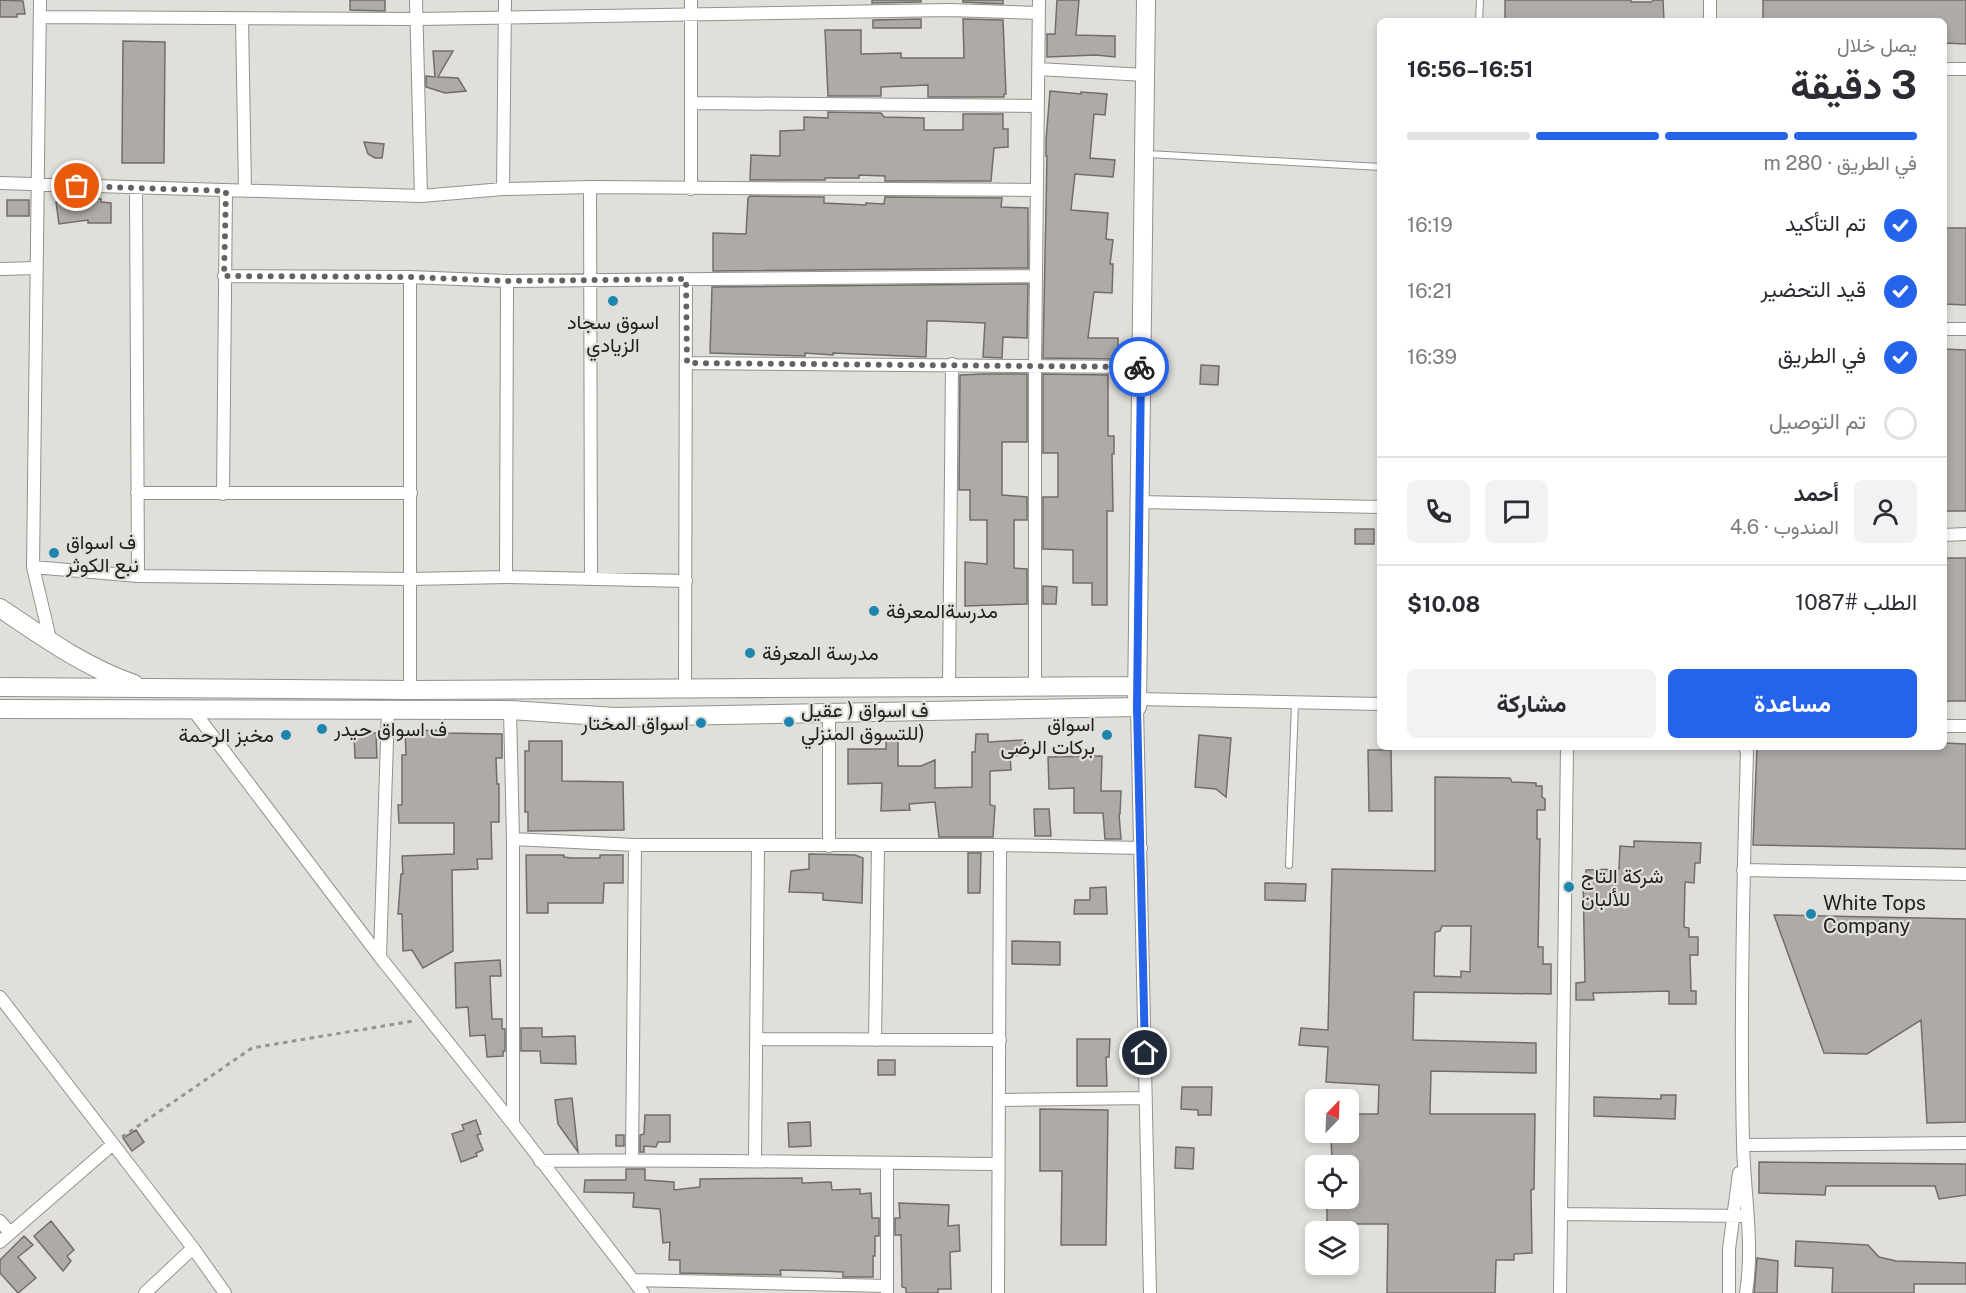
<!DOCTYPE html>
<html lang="ar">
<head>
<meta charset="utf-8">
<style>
	:root { --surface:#fff; --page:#f2f2f3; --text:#2b2b33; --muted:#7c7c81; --line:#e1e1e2; --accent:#2563eb }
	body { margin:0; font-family:"Public Sans",Vazirmatn,sans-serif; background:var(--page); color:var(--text); direction:rtl; height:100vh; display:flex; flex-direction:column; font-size:22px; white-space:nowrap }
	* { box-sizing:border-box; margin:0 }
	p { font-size:20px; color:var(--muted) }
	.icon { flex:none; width:33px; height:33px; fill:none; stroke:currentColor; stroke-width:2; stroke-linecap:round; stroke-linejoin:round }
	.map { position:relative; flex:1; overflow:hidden; direction:ltr }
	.side { position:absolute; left:1377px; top:18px; width:570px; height:732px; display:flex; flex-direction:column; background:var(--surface); border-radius:9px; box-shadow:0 3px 9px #0003; direction:rtl }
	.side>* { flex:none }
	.needle { width:39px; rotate:23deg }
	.buttons { position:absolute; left:1305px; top:1089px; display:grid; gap:12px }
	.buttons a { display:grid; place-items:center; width:54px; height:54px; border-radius:9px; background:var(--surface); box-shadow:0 3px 9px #0003; font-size:30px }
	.pin { position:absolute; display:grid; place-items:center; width:51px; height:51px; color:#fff; margin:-26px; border:3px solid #fff; border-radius:50%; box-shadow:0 2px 6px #0007 }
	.courier { position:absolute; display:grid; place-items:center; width:60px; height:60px; margin:-30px; border:4px solid #2563eb; border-radius:50%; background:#fff; color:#222; box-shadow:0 2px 8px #0007 }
	.head em { font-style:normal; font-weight:700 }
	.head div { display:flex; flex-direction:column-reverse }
	.head { display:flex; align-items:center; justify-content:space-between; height:102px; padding:0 30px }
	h1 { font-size:39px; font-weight:700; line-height:45px }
	.bar { display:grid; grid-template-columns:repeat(4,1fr); gap:9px 6px; align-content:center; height:72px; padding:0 30px }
	.bar i { height:8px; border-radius:4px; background:var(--line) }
	.bar .on { background:var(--accent) }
	.bar p { grid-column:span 4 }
	.line { display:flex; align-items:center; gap:15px; padding:0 30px; border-top:2px solid var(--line) }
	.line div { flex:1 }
	.round { display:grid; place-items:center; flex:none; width:63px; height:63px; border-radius:9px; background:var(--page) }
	ol { padding:0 30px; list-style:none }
	li { display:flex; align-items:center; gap:18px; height:66px }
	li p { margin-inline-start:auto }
	li .icon { padding:6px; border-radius:50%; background:var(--accent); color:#fff; stroke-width:4 }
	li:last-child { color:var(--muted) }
	li i { width:33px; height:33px; border:3px solid var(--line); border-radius:50% }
	.action { display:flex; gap:12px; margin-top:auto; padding:12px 30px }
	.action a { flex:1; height:69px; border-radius:9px; background:var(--accent); color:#fff; font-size:24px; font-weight:700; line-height:69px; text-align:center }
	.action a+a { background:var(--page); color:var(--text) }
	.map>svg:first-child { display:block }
	.building { fill:#aeaba7; stroke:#716e6a; stroke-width:1.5; fill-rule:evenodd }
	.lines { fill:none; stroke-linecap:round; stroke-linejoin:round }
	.lane-casing { stroke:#93918d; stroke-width:8 }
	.street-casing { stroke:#93918d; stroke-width:14 }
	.secondary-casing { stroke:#93918d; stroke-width:20 }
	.path { stroke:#959490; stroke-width:3; stroke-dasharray:4.5 4.5; stroke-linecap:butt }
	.lane { stroke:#fff; stroke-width:6 }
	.street { stroke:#fff; stroke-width:12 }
	.secondary { stroke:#fff; stroke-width:18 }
	.done { stroke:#646360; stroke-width:6; stroke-dasharray:0 10.8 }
	.route { stroke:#2563eb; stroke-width:8 }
	.poi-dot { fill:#1c86ae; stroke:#e1dfda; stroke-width:2 }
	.labels { text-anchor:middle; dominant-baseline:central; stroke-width:4.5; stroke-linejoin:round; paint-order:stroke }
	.poi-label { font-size:20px; fill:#21201f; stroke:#e1dfda; text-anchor:start }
</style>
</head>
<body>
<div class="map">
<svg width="1966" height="1293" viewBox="0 0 1966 1293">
	<rect width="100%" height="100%" fill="#e1dfda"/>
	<!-- building -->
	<path class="building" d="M0,0L23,1L25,14H17V17H0Z
		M350,0H385V11L350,10Z
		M872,0H921V2L872,3Z
		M963,0H1003V4L963,2Z
		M1057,0H1079L1076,35L1115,36V57L1096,55L1047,57V34H1055Z
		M1505,0H1631V2H1651L1654,0H1663L1664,21H1505Z
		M1763,0H1966V44L1944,43V21H1763Z
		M921,19V28H873V20Z
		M963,19L1003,20L1006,94H1004V97H928V85L881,87V96H828L825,30H861V54L901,53V58H964Z
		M123,41L165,42L164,163H122Z
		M433,51H453L438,77L458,78L466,91L445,93L426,87V76L435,77Z
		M1050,91L1081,94V92L1107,94L1105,115L1094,114L1090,158L1115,160L1113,177L1075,174L1071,210L1108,213L1106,239L1113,240L1110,264H1113L1112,293L1094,292L1088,338H1118V359L1043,358L1047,156H1046V140Z
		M828,112L881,113L884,117L924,118V130H963V114H1003V129H1008V147L994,148L991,181H885V176L859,175V178H825V180H750L751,155L780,156V131L804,130V117L828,118Z
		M364,142L384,144L382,158H375L368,154Z
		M750,196L824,197V203L866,205V203L884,204L885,197L1002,198L1001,207L1028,208V268L713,271V233L746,234L748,198Z
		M89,198L101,199V202L111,203V223H88V220L59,224L56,202Z
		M7,200H29V216H7Z
		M1944,228H1966V305L1944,304Z
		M1028,284L1027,338L1003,337L1002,358L983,357L985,323L938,321H927L926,357L833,353V355L805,353V356L710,353L712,287Z
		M1944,349L1966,350V511H1944Z
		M1201,365L1219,366L1218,385L1200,384Z
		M983,374H1027V442H1002V495L1027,497V520H1014V568L1027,569V604L965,606V562L987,564V520H970V490H959L960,375Z
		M1043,374L1108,375V436H1114V454H1112L1113,511H1107V605H1092V583H1073V550L1043,549V497H1058V453H1043Z
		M1355,529H1374V544H1355Z
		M1944,558H1966V701H1944Z
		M1043,586L1057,587L1056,604H1043Z
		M443,730V733L502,734V758H496L497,784H499V822H491L492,859H477L478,869L452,870L453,951L423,968L412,950L403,951L402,914H398L401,874H403L402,856L454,854V823H399L398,805H402V755H406L405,731Z
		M354,733H376L377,758H355Z
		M976,734H988V742L1024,740L1025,755L1010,756L1011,770L990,771V805L995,806L993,837H939L935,802L909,804L910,810L881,811L882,783L848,784V749H886V741H898V766H921L935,760V788L972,787V752H975Z
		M1199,735L1231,738L1226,797L1216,789L1195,787Z
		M529,741H562V781L623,782L624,830L528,831V812H525V751H529Z
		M1944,743L1966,744V849L1753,845L1757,747H1944Z
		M1368,750H1391L1392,811H1369Z
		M1102,756L1101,791H1121L1120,814H1119L1121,839H1105L1103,813H1074V788L1049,789L1048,757Z
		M1435,777L1510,778L1512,782L1536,783V786H1542V797L1545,799V810H1537V839H1540L1538,947H1543V964H1551V994L1414,992L1413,1040L1536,1043V1073L1431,1071L1430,1114H1535L1534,1189L1531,1190L1532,1253L1514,1254V1260H1496L1495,1293H1387L1388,1224H1327V1198H1348V1166H1332L1331,1132H1348V1114H1378L1379,1085L1326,1082L1328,1047L1299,1045L1301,1028L1328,1030L1332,869L1435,871ZM1442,926H1471L1470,972L1461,971V977L1434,976L1435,932L1440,931Z
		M1034,809H1049L1051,836H1035Z
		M1634,841L1701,843L1700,863H1695L1694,883L1685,882L1684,927L1689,928V937H1698V955H1690L1691,991H1696V1004H1669V991L1593,993L1594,1000H1576V983L1585,982L1583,878L1585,879L1586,870L1619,869L1620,846L1634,847Z
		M968,853H981L980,893H968Z
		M809,854L855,855L863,858L862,903L823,900V893L789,892L791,871L809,869Z
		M526,855H564V857L571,858H600V855H623V883H604L603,903H548V913H527Z
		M1265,883L1306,884L1305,901L1265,900Z
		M1106,887L1107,914H1074L1075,900H1090V888Z
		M1774,915L1966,919V1122L1927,1123L1921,1020L1867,1054L1824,1053Z
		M1012,941L1060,942V965L1012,964Z
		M500,960L501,976H490L492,1019H502V1029H505V1051H503V1056L487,1057L485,1035L470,1036L468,1007L456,1008L455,963Z
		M521,1028H542V1037L575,1036L576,1064L541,1063L540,1051H521Z
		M1077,1039H1110L1109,1057H1106L1107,1086H1077Z
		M878,1060H895V1075H878Z
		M1182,1087H1212L1211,1115H1198V1110L1181,1109Z
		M1661,1095H1676L1675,1119L1594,1116V1097L1661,1099Z
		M572,1098L578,1152L558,1124L555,1100Z
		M1040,1109L1108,1110L1106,1245H1061L1062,1171H1040Z
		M645,1115H670V1142H658L656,1147L644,1146V1152H640V1135L644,1134Z
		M476,1120L481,1134L477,1135L483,1150L476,1153L477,1156L461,1162L452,1134L464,1130L462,1125Z
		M810,1122L811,1146L789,1147L788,1123Z
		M136,1130L144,1142L132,1151L123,1138Z
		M616,1135H624V1146H616Z
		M1176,1147L1194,1148L1193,1169L1175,1168Z
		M1759,1162L1966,1164V1195L1939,1199L1935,1186H1826L1825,1195L1759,1193Z
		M626,1169H645V1180L674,1182V1190L700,1187V1179L802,1178V1183L831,1182L832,1190L860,1189V1194L871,1193L872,1218H879V1236H875V1256H873V1277H843V1272L822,1271L780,1270L781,1275L680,1273V1260H669L670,1242L663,1243L660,1209L633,1207L634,1193L584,1192L585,1180H626Z
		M899,1203L949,1205L948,1226L959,1225L960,1251L950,1252L951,1289H938V1293H906V1288L902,1287L901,1235H895V1218H900Z
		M51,1221L74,1250L67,1256L71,1261L63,1271L34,1236Z
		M24,1236L33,1245L18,1257L36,1278L18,1293L0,1273V1260Z
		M1796,1241L1868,1245L1879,1257L1896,1261L1966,1263V1284H1914V1293H1832L1833,1268L1795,1266Z
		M1757,1258L1778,1261L1777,1293H1754Z"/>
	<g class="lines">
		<defs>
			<path id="lane" d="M1479,21L1480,0
				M1148,154L1380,167
				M1289,865L1295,703"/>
			<path id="street" d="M40,0L33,567L51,643
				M416,0L421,196
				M40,17L417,19L949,10L1039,13
				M242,18L245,191
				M1710,21V0
				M1038,69L1145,75
				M1944,69H1966
				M691,103L1038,106
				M0,183L421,196L503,189L590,187L1037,190
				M590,187L591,579
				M136,188L138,576
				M503,189L505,0
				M691,189V0
				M0,269L37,268
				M224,276L410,277L507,281L1036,276
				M410,277V690
				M1944,329H1966
				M687,363L1141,367
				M137,493H411
				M223,494L226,191
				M1139,502L1380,507
				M1944,535L1966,534
				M33,567L138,576L411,579L506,577L686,581
				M506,577L507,281
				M1035,686V365L1039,0
				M949,687L952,364
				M685,688L686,279
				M1137,699L1380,704
				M1137,707L1150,1293
				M193,710L380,957L513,1124L643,1293
				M510,710L513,839V1124
				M1944,726H1966
				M1745,747L1747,752C1743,882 1740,1013 1743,1143C1744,1193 1754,1243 1746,1293
				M513,839L635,845H1000L1141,848
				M829,846V713
				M1743,870L1966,874
				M380,957L388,710
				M0,997L193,1248L225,1293
				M756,1039L1000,1040
				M875,1040L878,846
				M999,1100L1146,1098
				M1743,1145L1966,1143
				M632,1160L635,845
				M755,1160L758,847
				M540,1161C693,1159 846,1163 998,1164
				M887,1163V1293
				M1561,1214L1747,1216
				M0,1221L10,1233
				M0,1242L113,1144
				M633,1280L887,1286
				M145,1293L193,1248
				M998,1293L1000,845
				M1560,1293L1567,747
				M1729,1293V1249L1739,1173"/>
			<path id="secondary" d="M0,608C43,637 85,667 134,684
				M0,687L410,690L1137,686
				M0,709L510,710L615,717L1137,707L1146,0"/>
		</defs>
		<!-- lane casing -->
		<use href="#lane" class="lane-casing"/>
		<!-- street casing -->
		<use href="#street" class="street-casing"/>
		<!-- secondary casing -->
		<use href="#secondary" class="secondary-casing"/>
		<!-- path -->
		<path class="path" d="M122,1137L252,1048L413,1021"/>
		<!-- lane -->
		<use href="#lane" class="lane"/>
		<!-- street -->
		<use href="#street" class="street"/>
		<!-- secondary -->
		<use href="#secondary" class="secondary"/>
	</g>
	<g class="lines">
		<!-- done -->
		<path class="done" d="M77,186L226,191L224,276L410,277L507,281L686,279L687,363L1139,367"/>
		<!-- route -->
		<path class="route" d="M1139,367H1141L1137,707L1145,1053"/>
	</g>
	<!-- markers -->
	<g class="poi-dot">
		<circle cx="613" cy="301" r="6"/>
		<circle cx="54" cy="553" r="6"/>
		<circle cx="874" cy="611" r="6"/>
		<circle cx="750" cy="653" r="6"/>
		<circle cx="789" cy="722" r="6"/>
		<circle cx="701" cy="723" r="6"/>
		<circle cx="322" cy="729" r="6"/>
		<circle cx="286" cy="735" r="6"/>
		<circle cx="1107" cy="735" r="6"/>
		<circle cx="1569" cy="887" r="6"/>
		<circle cx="1811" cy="914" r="6"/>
	</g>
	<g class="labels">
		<!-- poi labels -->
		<g class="poi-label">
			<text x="613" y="322" text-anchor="middle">اسوق سجاد<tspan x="613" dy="23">الزيادي</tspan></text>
			<text x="66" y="542">ف اسواق<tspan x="66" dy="23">نبع الكوثر</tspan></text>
			<text x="886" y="611">مدرسةالمعرفة</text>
			<text x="762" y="653">مدرسة المعرفة</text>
			<text x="801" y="710">ف اسواق ( عقيل<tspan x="801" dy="23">للتسوق المنزلي)</tspan></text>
			<text x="689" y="723" text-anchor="end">اسواق المختار</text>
			<text x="1095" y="724" text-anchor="end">اسواق<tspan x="1095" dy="23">بركات الرضى</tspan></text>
			<text x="334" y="729">ف اسواق حيدر</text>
			<text x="274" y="735" text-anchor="end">مخبز الرحمة</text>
			<text x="1581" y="876">شركة التاج<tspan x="1581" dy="23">للألبان</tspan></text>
			<text x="1823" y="903">White Tops<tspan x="1823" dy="23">Company</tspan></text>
		</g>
	</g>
</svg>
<div class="buttons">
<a><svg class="needle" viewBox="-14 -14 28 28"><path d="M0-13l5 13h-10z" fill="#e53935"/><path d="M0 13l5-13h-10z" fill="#7c7c81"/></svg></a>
<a><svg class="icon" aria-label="locate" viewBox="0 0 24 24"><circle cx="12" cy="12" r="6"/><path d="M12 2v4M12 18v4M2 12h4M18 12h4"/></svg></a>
<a><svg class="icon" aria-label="layers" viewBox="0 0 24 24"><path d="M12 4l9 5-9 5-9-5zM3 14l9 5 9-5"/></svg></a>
</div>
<div class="pin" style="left:77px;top:186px;background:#ea580c"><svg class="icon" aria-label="bag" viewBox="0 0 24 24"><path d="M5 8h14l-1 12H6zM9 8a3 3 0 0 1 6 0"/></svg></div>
<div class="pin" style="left:1145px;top:1053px;background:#1f2937"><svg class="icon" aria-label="home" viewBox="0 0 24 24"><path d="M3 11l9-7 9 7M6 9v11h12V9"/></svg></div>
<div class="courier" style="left:1139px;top:367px"><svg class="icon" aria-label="bike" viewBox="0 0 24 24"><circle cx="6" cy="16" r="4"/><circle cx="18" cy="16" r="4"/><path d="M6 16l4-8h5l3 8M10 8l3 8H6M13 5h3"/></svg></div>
<section class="side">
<div class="head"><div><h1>3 دقيقة</h1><p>يصل خلال</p></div><em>16:51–16:56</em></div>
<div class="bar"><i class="on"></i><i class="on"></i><i class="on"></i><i></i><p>في الطريق · 280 m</p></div>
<ol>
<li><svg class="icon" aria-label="check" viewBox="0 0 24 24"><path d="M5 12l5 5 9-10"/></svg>تم التأكيد<p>16:19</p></li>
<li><svg class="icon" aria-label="check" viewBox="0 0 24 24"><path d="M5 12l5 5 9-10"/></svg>قيد التحضير<p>16:21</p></li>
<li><svg class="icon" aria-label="check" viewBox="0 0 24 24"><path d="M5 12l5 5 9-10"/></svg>في الطريق<p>16:39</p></li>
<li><i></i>تم التوصيل</li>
</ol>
<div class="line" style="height:108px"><a class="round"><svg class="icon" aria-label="person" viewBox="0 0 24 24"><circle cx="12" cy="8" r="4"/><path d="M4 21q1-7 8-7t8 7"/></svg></a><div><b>أحمد</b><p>المندوب · 4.6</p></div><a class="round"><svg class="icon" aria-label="chat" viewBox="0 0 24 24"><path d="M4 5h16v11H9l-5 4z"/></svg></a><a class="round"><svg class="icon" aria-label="phone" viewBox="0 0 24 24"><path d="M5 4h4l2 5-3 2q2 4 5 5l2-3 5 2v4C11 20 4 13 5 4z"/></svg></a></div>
<div class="line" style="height:78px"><div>الطلب #1087</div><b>$10.08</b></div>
<div class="action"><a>مساعدة</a><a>مشاركة</a></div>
</section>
</div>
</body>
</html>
